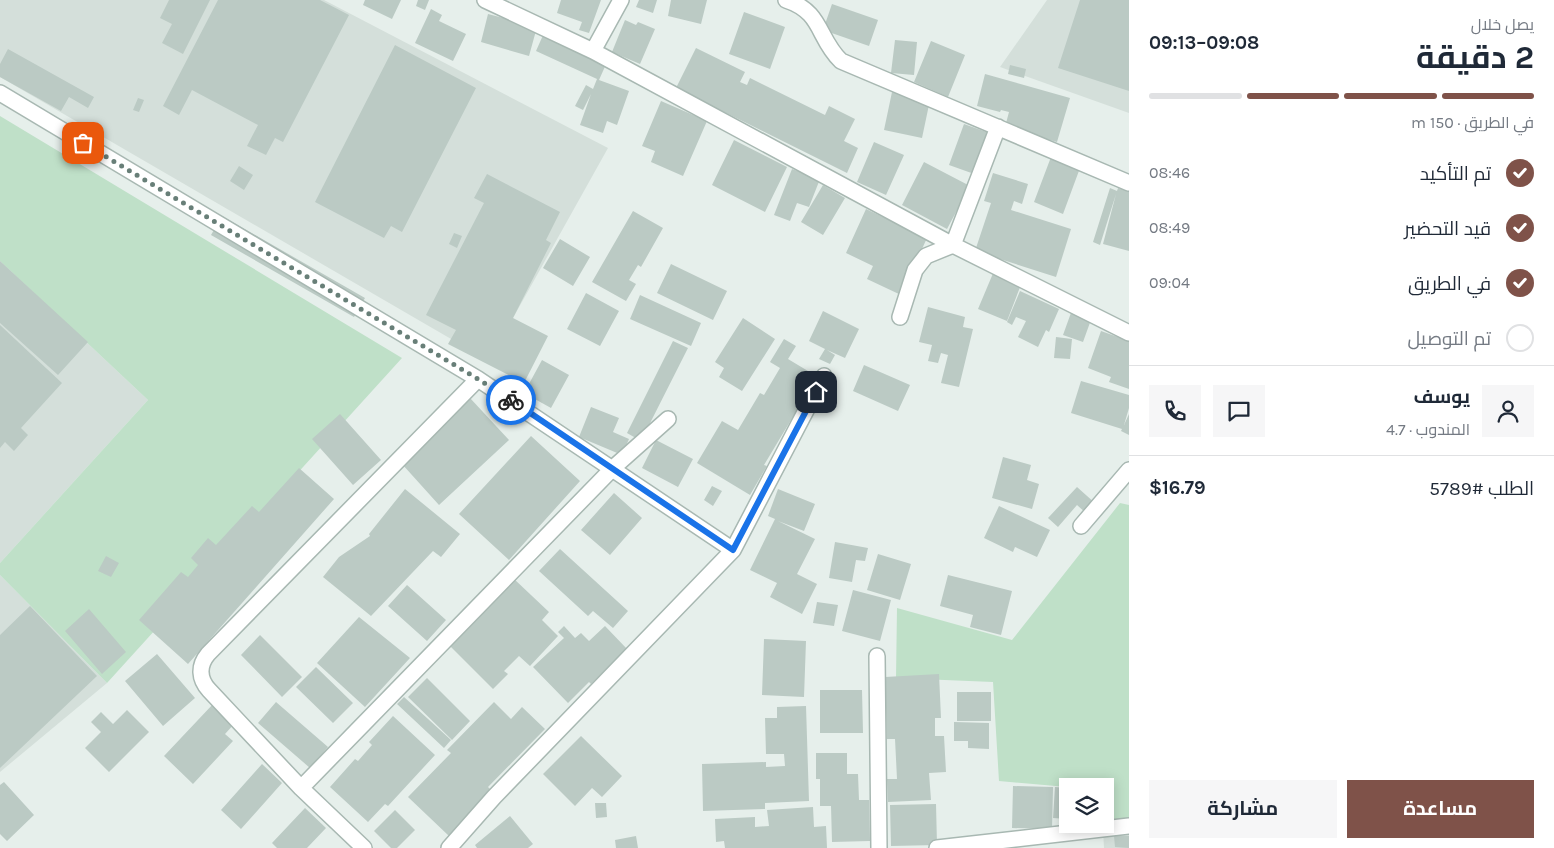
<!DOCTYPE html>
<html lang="ar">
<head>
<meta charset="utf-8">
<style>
	:root { --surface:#fff; --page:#f6f6f7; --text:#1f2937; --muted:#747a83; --line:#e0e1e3; --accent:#7f5249 }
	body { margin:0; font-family:Karla,Cairo,sans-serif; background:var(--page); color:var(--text); direction:rtl; height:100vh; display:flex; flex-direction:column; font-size:19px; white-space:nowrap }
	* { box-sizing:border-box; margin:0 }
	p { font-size:16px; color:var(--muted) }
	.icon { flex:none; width:28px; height:28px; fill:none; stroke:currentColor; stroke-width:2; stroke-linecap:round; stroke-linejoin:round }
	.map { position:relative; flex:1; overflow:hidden; direction:ltr }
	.side { display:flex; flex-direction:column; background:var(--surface); width:425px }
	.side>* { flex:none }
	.tools { position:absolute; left:1059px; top:778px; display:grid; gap:10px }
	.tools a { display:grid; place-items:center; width:55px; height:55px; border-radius:0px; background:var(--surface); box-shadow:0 2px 12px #0003; font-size:25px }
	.pin { position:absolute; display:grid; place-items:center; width:42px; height:42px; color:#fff; margin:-21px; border-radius:10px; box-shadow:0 2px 8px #0006 }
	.courier { position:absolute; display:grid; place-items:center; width:50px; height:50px; margin:-25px; border:4px solid #1a73e8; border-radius:50%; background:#fff; color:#222; box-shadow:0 1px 6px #0007 }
	.summary em { font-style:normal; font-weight:700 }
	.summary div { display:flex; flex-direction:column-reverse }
	.summary { display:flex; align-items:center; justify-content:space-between; height:85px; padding:0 20px }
	h1 { font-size:32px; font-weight:700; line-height:38px }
	.bar { display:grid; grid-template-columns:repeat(4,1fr); gap:8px 5px; align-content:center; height:60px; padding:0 20px }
	.bar i { height:6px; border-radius:4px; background:var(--line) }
	.bar .selected { background:var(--accent) }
	.bar p { grid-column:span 4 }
	.line { display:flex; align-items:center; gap:12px; padding:0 20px; border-top:1px solid var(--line) }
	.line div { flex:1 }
	.round { display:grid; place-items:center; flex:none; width:52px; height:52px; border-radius:0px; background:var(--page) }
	ol { padding:0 20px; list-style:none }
	li { display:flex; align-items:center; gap:15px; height:55px }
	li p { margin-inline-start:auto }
	li .icon { padding:5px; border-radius:50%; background:var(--accent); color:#fff; stroke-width:4 }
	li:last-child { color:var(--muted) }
	li i { width:28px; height:28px; border:2px solid var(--line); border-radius:50% }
	.action { display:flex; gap:10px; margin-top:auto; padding:10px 20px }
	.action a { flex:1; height:58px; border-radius:0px; background:var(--accent); color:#fff; font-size:20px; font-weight:700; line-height:58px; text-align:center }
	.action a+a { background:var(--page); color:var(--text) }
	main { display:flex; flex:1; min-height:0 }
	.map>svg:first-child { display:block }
	.built { fill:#d4dfda }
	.green { fill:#bfe0c8 }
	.building { fill:#bbcac4 }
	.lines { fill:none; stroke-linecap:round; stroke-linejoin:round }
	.minor-casing { stroke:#a8b8b2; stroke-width:18 }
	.minor { stroke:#fff; stroke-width:15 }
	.done { stroke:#687f78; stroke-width:5; stroke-dasharray:0 9 }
	.route { stroke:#1a73e8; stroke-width:6 }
</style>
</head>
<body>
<main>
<section class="side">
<div class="summary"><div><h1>2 دقيقة</h1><p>يصل خلال</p></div><em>09:08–09:13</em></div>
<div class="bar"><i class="selected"></i><i class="selected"></i><i class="selected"></i><i></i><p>في الطريق · 150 m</p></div>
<ol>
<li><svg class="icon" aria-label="check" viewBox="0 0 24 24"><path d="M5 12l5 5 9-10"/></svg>تم التأكيد<p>08:46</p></li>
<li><svg class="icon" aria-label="check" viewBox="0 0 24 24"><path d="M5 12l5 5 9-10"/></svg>قيد التحضير<p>08:49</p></li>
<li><svg class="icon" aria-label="check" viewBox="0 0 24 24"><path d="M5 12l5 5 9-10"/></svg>في الطريق<p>09:04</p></li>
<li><i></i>تم التوصيل</li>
</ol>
<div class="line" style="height:90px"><a class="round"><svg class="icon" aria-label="person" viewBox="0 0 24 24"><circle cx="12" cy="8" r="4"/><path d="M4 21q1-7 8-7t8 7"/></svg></a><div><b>يوسف</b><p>المندوب · 4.7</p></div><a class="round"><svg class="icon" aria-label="chat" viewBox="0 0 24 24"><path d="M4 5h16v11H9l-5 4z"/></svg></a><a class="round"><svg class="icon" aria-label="phone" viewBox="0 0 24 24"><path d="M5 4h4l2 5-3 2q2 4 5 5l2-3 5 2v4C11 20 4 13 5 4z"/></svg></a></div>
<div class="line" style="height:65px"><div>الطلب #5789</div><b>$16.79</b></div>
<div class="action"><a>مساعدة</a><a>مشاركة</a></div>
</section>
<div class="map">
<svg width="1129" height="848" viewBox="0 0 1129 848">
	<rect width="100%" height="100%" fill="#e6efeb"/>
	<!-- built -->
	<path class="built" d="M0,0H324L608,148L489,361L0,77Z
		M1047,0H1129V113L1000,67Z
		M0,261L148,400L0,563Z
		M0,575L107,683L0,772Z
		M1129,826V848H1104L1103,829Z"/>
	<!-- green -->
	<path class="green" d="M0,116L402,358L107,683L0,575V563L148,400L0,261Z
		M1120,503L1129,505V826L1113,828L1114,792L1105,791V786L1067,787L999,781L993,682L896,678L897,608L1012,640Z"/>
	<!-- building -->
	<path class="building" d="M169,0H210L183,54L162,43L172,24L160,18Z
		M218,0H320L349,15L283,142L275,138L266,155L247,146L258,125L192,90L179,115L163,106Z
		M365,0H401L392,19L363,5Z
		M418,0H429L425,10L416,6Z
		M561,0H601L589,33L579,30L582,22L557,13Z
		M639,0H657L653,13L636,7Z
		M671,0H707L701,24L668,16Z
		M1080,0H1129V91L1058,68Z
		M832,4L878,20L869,46L823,30Z
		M431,9L442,15L439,21L466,34L453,61L415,43Z
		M744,12L785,27L770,69L729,54Z
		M488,14L537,27L529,56L481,42Z
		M625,20L636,25L638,22L655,29L640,64L612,52Z
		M544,33L607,62L599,80L629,91L617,125L607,121L603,133L580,125L591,94L583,110L575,106L586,85L593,89L597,79L536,51Z
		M895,40L917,42L914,75L891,73Z
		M931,41L965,55L948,97L914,82Z
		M395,45L476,88L402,232L391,226L384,238L315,202Z
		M696,48L745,72L740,82L747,85L750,78L825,115L829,106L855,119L844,141L858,148L847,173L676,88Z
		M8,49L94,97L88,108L69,97L61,111L0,77V64Z
		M1010,65L1026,69L1024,78L1008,74Z
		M985,74L1070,98L1057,142L1005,127L1009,112L1001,110L1000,112L977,106Z
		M892,92L930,100L922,138L884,130Z
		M138,98L144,100L139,112L133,110Z
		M661,101L707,121L683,176L651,162L655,151L642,146Z
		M964,124L992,134L977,175L949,165Z
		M734,140L787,167L765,212L712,185Z
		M874,142L904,155L886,195L857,182Z
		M1051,157L1080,168L1063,214L1034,202Z
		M924,162L970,186L947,229L902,205Z
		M239,166L253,175L244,190L230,181Z
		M792,169L820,179L809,207L797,203L790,221L774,215Z
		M993,173L1028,184L1022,204L1014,201L1011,210L1071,229L1056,277L975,251L991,203L984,201Z
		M487,174L560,212L546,240L551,243L513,318L548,336L524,383L448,344L456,330L426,315L484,203L474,198Z
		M823,185L845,198L823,235L801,222Z
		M1110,188L1117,191L1118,188L1129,191V251L1103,244L1116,194L1100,245L1093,242Z
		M866,209L927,238L901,295L867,279L873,266L846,253Z
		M633,211L663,228L641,267L638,265L629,280L636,284L626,301L592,282Z
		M222,216L365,298L354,317L211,235Z
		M454,233L462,236L457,248L449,244Z
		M560,239L590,257L573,286L543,268Z
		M0,261L88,342L58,375L0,323Z
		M671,264L727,291L713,320L657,293Z
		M994,271L1022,282L1007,321L978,309Z
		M1020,291L1059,309L1049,332L1046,330L1038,347L1018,337L1026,321L1016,317L1012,325L1007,322Z
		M586,293L619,311L600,346L567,329Z
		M640,295L701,323L691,346L630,319Z
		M928,307L965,317L963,327L973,329L959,387L941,383L948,355L941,353L938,363L928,361L932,345L919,342Z
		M1072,310L1092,317L1083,342L1063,335Z
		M823,311L859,329L845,358L827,350L835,355L830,364L819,359L825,349L809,341Z
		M743,318L775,339L742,391L719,377L724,368L715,362Z
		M0,325L62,383L21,428L28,435L14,451L5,442L0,448Z
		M1101,331L1129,341V389L1109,382L1111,377L1088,368Z
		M1056,337L1072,339L1070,359L1054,358Z
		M784,339L796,346L788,359L808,371L803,379L812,385L764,465L767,466L750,495L697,463L722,421L738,430L760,393L764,395L780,368L770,362Z
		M673,341L688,348L641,441L627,433Z
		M542,360L569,375L551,408L524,393Z
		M864,365L910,385L898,411L853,391Z
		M1081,381L1129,395V408L1124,425L1129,414V435L1121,431L1122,429L1071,413Z
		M470,398L509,440L439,505L402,464L423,441Z
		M591,407L619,418L613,432L629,439L622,455L579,437Z
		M340,414L381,460L353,485L312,439Z
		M531,436L580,481L509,560L459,514Z
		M656,440L693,459L678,487L642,468Z
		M1003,457L1031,465L1027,480L1039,484L1032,509L992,498Z
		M299,468L334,499L188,664L139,620L181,572L188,577L198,565L191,558L208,538L216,545L252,506L259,512Z
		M712,486L722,491L713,506L704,500Z
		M1077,487L1096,504L1087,514L1077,505L1058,527L1048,518Z
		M405,489L460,534L441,557L433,551L371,616L323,577L339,557L370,536L369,534Z
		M778,489L815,504L804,531L778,521L815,539L797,574L817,584L802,614L770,597L777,583L750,570L775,519L768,516Z
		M614,493L642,518L610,555L581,530Z
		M999,506L1050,530L1037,557L1015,547L1013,552L984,538Z
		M835,542L868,548L865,561L856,560L852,582L829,578Z
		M560,549L628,611L613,628L593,611L588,616L539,571Z
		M878,554L911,564L900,600L867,590Z
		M106,556L119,563L111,577L98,571Z
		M948,575L1012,591L1001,635L970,627L973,615L940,606Z
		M513,578L549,612L542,620L558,636L530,666L519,656L504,671L508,674L493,689L449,645Z
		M407,585L446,620L427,641L388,606Z
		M853,590L891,600L880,641L842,631Z
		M817,602L838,605L834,626L813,623Z
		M30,606L97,676L0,768V635Z
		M89,609L126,652L102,674L65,631Z
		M359,617L410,658L365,707L317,663Z
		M564,626L575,638L581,633L589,641L605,626L627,649L591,684L589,682L568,703L533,667L564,638L558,632Z
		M260,635L302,677L282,697L241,655Z
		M764,639L806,641L804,697L762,695Z
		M157,654L195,698L163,726L125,681Z
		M316,667L353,703L333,723L296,687Z
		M939,674L941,718H935V736H944L946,772L929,773L931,800L888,802L887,779H897L895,739H887L885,677Z
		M427,678L470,721L452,740L408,697Z
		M820,690H862L863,733H820Z
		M957,692H991V721H957Z
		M404,697L451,740L444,748L397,704Z
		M276,702L328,747L310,768L258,723Z
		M494,702L511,719L522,707L545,729L488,787L492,791L449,836L408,797L451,753L447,750Z
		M214,703L235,723L225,734L233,741L193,784L164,756Z
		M806,706L809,801L765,803V809L703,811L702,764L766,762V767L785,766L784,754H766L765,718H777V707Z
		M127,710L149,732L109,772L85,748L101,732L91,722L101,712L113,724Z
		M393,716L435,755L388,806L385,804L368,822L330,787L355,759L358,761L372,745L369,742Z
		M954,722L989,723V749L968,748V741H954Z
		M581,736L622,776L602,797L592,788L575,806L543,774Z
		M816,753H847V774H858L859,800H869L870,841L832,842L831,806H820V779H816Z
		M262,764L282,783L241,829L221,810Z
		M4,782L34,815L7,841L0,834V785Z
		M1013,786L1053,787L1052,829L1012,828Z
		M1055,787L1068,788V819L1053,818Z
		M1105,790H1108L1106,818H1105Z
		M595,803H606L607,817L596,818Z
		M936,804L937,845L891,846L890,805Z
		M813,807L814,827L826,826L827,848H725L724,841L716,842L715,819L755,817V827L769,826L767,810Z
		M305,808L326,828L307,848H277L272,843Z
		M395,810L415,830L397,848H391L374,831Z
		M510,816L533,844L528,848H477L475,845Z
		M636,836L638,848H616L615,840Z
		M1114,836H1129V848L1115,847Z"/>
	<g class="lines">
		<defs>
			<path id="minor" d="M485,0L593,51L953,245L1129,333
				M786,0C823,12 817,38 841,61L1129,183
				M593,51L621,0
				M0,93L478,379L733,550
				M900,317L915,270L926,256L953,245L998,127
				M1081,526L1129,470
				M877,656L879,848
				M301,788L613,468L668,419
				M364,848L301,788L209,690C199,679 198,666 208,654L478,379
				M449,848L494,797L733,550L824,376
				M937,848L1129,826"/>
		</defs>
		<!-- minor casing -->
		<use href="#minor" class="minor-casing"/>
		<!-- minor -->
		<use href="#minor" class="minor"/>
	</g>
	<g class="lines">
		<!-- done -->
		<path class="done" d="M83,143L478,379L511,400"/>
		<!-- route -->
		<path class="route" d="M511,400L733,550L816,392"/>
	</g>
</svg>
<div class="tools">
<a><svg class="icon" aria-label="layers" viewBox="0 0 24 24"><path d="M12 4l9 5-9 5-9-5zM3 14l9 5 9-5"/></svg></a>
</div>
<div class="pin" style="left:83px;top:143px;background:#ea580c"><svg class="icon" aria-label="bag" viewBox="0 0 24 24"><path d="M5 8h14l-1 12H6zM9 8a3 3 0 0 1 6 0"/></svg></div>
<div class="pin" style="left:816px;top:392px;background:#1f2937"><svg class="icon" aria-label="home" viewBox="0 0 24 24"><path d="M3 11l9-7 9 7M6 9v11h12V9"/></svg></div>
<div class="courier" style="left:511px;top:400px"><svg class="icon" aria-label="bike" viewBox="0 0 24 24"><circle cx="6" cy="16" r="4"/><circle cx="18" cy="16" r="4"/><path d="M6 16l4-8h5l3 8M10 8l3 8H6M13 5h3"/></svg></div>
</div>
</main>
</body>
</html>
